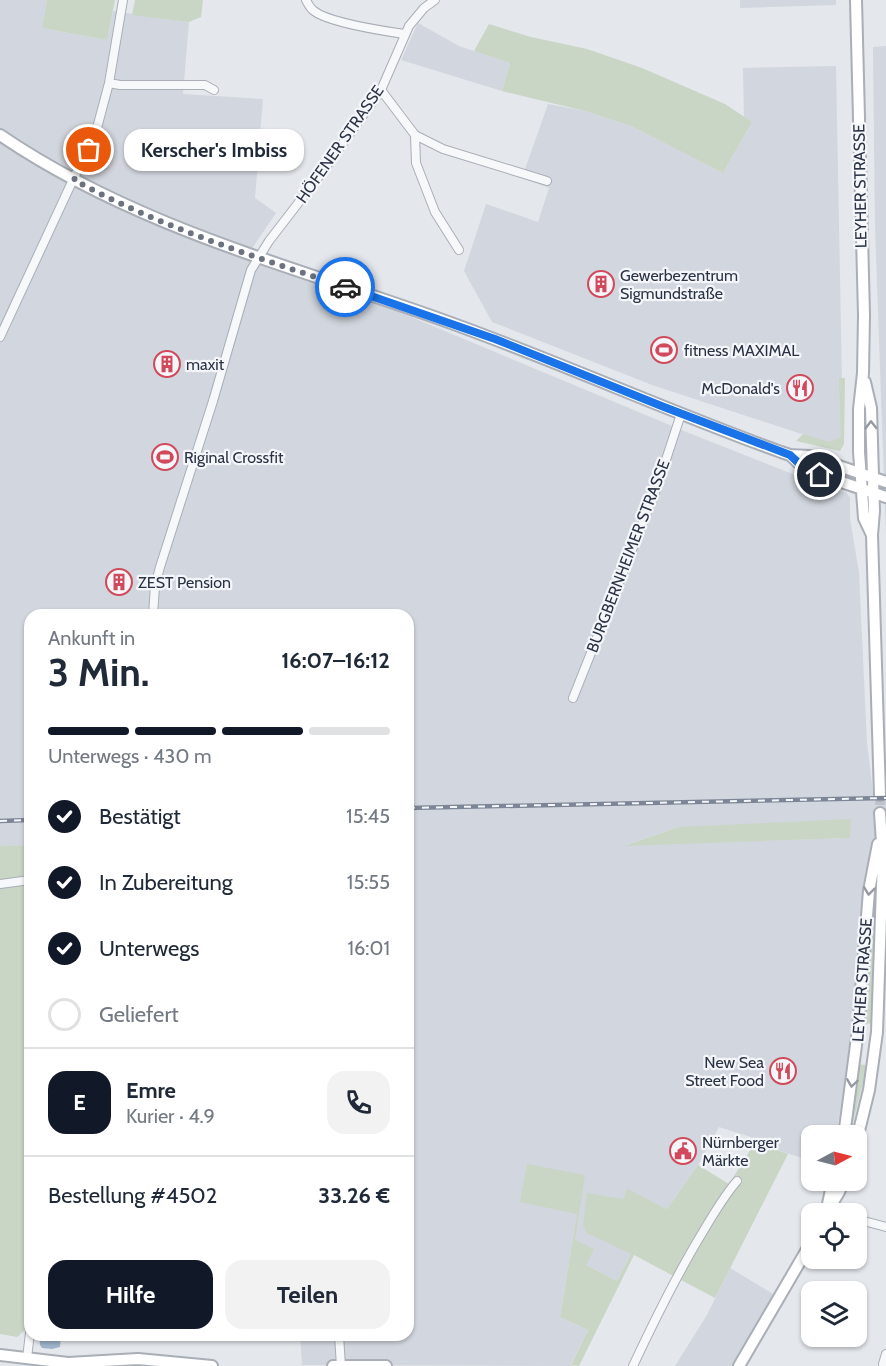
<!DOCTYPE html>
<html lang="de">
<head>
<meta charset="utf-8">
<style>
	:root { --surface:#fff; --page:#f2f2f3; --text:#1f2937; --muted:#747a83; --line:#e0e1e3; --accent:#111827 }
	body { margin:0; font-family:Cabin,sans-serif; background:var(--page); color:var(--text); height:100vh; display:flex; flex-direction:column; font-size:22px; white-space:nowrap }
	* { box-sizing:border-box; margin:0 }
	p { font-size:20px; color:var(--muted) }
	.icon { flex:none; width:33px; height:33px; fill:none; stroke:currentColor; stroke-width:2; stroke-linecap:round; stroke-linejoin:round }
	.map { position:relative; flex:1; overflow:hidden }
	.sheet { position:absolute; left:24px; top:609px; width:390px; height:732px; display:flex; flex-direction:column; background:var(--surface); border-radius:18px; box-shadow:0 2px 4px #0004 }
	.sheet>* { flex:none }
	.needle { width:39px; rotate:83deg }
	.tools { position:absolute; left:801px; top:1125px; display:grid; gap:12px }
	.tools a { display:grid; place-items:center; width:66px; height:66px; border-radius:12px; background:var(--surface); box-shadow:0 2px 4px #0004; font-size:30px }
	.pin { position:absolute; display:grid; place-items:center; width:51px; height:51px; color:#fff; margin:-26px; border:3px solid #fff; border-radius:50%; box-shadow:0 2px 6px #0007 }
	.courier { position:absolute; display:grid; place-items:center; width:60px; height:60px; margin:-30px; border:4px solid #1a73e8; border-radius:50%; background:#fff; color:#222; box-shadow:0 2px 8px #0007 }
	.bubble { position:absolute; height:42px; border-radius:18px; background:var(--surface); box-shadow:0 2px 4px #0004; font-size:20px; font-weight:700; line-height:42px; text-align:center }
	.overview em { font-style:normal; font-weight:700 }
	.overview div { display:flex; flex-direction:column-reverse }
	.overview { display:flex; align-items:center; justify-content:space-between; height:102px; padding:0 24px }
	h1 { font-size:39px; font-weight:700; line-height:45px }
	.bar { display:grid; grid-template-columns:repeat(4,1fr); gap:9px 6px; align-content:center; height:72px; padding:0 24px }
	.bar i { height:8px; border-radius:4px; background:var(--line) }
	.bar .selected { background:var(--accent) }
	.bar p { grid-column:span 4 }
	.line { display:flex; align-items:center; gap:15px; padding:0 24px; border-top:2px solid var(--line) }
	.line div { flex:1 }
	.round { display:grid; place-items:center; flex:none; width:63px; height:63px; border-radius:18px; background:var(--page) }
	ol { padding:0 24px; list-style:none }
	li { display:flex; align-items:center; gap:18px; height:66px }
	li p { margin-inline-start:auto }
	li .icon { padding:6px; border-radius:50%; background:var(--accent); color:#fff; stroke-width:4 }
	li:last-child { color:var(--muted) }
	li i { width:33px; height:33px; border:3px solid var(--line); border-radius:50% }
	.action { display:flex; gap:12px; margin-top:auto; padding:12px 24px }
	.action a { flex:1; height:69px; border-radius:18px; background:var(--accent); color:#fff; font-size:24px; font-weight:700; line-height:69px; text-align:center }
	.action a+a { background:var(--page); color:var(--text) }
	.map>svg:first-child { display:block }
	.built { fill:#d2d6de; fill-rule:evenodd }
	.green { fill:#c9d6c5 }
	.water { fill:#9fb4cc }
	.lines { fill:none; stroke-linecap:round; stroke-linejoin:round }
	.secondary-tunnel { stroke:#bfc3cb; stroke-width:10; stroke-dasharray:10 5; stroke-linecap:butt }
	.street-casing { stroke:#a9aeb7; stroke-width:10 }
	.secondary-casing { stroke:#a9aeb7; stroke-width:14 }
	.street { stroke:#f7f8fa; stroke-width:8 }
	.secondary { stroke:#fff; stroke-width:10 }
	.rail-casing { stroke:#7d8696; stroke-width:4.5 }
	.rail { stroke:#f4f6f9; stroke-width:2; stroke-dasharray:7; stroke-linecap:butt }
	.oneway { stroke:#959aa2 }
	.done { stroke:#6c737f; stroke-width:6; stroke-dasharray:0 10.8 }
	.route { stroke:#1a73e8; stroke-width:8 }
	.labels { text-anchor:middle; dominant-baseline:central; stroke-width:4.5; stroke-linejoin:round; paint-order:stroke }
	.street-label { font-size:16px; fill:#2b3445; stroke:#f4f6f9 }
	.poi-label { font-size:16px; fill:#2b3445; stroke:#f4f6f9; text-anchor:start }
</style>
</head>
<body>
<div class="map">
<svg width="886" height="1366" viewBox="0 0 886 1366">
	<rect width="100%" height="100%" fill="#e4e7ec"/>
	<!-- built -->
	<path class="built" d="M0,0H47L42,28L107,40L113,11L189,22L183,94L263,99L255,198L276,213L251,250L684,431L800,477L847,493L850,498V518L859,573L867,743L873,793L886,792V990L865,987L849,1060L836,1135L812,1136L811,1161L768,1147L757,1139L719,1127L698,1165L667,1209L627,1190L623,1199L631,1254L617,1281L586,1265L575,1240L577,1214L560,1317L588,1330L571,1364L573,1366L302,1365L300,1335H408V615H30V845L0,846ZM679,827L849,838L625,845Z
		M740,0H836V5L740,8Z
		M418,23L459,46L510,63L502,91L401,60Z
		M886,46V535L875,227L873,47Z
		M836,66L843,436L829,443L652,385L492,322L464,271L486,204L538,222L549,188L522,178L548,104L585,111L631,126L723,173L752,122L744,117L743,68Z
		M730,1268L778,1297L738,1366H675L707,1315Z"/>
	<!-- green -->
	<path class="green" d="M47,0H115L107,40L42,28Z
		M135,0H203L201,17L189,22L132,15Z
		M489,24L531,37L587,49L642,68L725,104L752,122L723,173L631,126L585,111L502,91L510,63L474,51Z
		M839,378H845L844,444L840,451L796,441L803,434L829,442L841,437Z
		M851,819L850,838L623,846L679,827Z
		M30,845V1226L26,1268L30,1276L27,1328L17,1337L0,1334V846Z
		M875,933L874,1014L872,1023L866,1024L863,1022L869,941Z
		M858,1064L865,1065V1074L850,1135L848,1136Z
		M757,1139L768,1147L788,1154L715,1298L634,1255L579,1366L571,1365L588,1330L560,1317L577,1214L520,1202L527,1164L585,1175L575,1240L594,1249L586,1265L617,1281L631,1254L587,1233L583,1225L587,1193L623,1199L627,1189L667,1209L698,1165L729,1184Z"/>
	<!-- water -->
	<path class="water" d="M39,1335H61L60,1347L52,1349L42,1348L40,1345Z"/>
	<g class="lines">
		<!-- secondary-tunnel -->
		<path class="secondary-tunnel" d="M880,795V813"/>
		<defs>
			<path id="street" d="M306,0C308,4 311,9 314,11C329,23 384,31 404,34
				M109,83L120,85H205L214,90
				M381,90L415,135L443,149L547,181
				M415,135L416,163L435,212L459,250
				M0,337L97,128L109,83L123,0
				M153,615L155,586L160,567L213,401L251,270L269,241L323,171L381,90L409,26L424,8L435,0
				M573,698L657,487L681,414
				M0,884L30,880
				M856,1219L886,1227
				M339,1335L341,1366
				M27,1358L30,1333
				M883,1364L886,1354
				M633,1366C655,1319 677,1274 704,1230C714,1213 724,1196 737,1181"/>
			<path id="secondary" d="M856,0L864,315L863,373L859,409V452L864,518L872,535
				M0,135C138,229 297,267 451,323C562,363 670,412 781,452L790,455L809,456L886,482
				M865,382L871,408L874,511L872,535L880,795
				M790,455L806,470L886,497
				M844,1136L858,1030L869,891L878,844
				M856,1143L869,1090L877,1032L883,858L880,813
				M828,1204L833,1180
				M826,1214L839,1192L844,1180
				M0,1355L68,1363L138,1359L212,1366
				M333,1366H386
				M739,1366L812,1241"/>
		</defs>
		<!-- street casing -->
		<use href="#street" class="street-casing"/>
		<!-- secondary casing -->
		<use href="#secondary" class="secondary-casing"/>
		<!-- street -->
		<use href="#street" class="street"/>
		<!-- secondary -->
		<use href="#secondary" class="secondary"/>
		<defs>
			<path id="rail" d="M408,808L886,798
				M0,821L30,820"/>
		</defs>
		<!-- rail casing -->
		<use href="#rail" class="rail-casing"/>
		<!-- rail -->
		<use href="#rail" class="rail"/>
	</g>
	<!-- one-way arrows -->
	<defs><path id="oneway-chevron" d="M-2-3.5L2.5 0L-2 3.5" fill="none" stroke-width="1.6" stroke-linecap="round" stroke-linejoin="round" transform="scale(1.5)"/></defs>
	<g class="oneway">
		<use href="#oneway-chevron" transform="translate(871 425) rotate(-91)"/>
		<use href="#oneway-chevron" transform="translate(869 891) rotate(97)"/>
		<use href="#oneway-chevron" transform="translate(852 1083) rotate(98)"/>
	</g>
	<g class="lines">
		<!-- done -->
		<path class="done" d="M89,150L74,180C160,227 253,256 345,287"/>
		<!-- route -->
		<path class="route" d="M345,287L495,339L664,407L790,455L806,470L820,475"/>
	</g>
	<!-- icons -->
	<defs>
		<symbol id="building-ring" viewBox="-11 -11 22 22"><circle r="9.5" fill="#f4f6f9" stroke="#d1495b" stroke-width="1.5"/><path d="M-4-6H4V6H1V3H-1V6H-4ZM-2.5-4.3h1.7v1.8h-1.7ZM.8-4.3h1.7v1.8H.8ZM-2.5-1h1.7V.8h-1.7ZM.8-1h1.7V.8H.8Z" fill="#d1495b"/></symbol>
		<symbol id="stadium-ring" viewBox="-11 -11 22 22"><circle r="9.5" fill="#f4f6f9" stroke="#d1495b" stroke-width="1.5"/><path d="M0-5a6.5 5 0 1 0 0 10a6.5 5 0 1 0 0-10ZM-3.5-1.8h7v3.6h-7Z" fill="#d1495b"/></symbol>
		<symbol id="restaurant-ring" viewBox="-11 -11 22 22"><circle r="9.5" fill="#f4f6f9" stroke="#d1495b" stroke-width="1.5"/><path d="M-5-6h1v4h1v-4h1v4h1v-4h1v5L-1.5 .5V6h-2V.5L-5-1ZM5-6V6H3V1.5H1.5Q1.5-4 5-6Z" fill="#d1495b"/></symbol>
		<symbol id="civic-ring" viewBox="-11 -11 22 22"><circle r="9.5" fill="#f4f6f9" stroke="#d1495b" stroke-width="1.5"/><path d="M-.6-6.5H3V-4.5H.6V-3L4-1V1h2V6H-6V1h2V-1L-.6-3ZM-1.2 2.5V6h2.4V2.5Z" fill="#d1495b"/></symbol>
	</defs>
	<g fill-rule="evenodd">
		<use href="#building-ring" x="586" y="269" width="30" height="30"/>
		<use href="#stadium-ring" x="649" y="335" width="30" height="30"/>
		<use href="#building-ring" x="152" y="349" width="30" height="30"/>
		<use href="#restaurant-ring" x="785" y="373" width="30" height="30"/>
		<use href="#stadium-ring" x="150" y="442" width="30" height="30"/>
		<use href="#building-ring" x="104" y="567" width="30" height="30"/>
		<use href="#restaurant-ring" x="768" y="1056" width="30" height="30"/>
		<use href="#civic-ring" x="668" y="1136" width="30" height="30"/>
	</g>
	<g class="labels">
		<!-- street labels -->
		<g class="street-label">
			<text transform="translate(340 144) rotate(-55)">HÖFENER STRASSE</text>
			<text transform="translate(860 186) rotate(-91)">LEYHER STRASSE</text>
			<text transform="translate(628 556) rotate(-69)">BURGBERNHEIMER STRASSE</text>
			<text transform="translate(862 980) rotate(-86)">LEYHER STRASSE</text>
		</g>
		<!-- poi labels -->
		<g class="poi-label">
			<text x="620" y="275">Gewerbezentrum<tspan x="620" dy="18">Sigmundstraße</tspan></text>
			<text x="684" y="350">fitness MAXIMAL</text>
			<text x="186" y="364">maxit</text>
			<text x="780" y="388" text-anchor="end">McDonald's</text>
			<text x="184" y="457">Riginal Crossfit</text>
			<text x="138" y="582">ZEST Pension</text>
			<text x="764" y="1062" text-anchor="end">New Sea<tspan x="764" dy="18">Street Food</tspan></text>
			<text x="702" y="1142">Nürnberger<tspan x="702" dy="18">Märkte</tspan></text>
		</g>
	</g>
</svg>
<div class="tools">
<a><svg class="needle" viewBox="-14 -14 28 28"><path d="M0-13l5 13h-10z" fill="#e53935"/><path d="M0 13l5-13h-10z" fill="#747a83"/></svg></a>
<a><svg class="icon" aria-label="locate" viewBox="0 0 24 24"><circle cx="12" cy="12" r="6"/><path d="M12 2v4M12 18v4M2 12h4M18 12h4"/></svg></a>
<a><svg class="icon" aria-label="layers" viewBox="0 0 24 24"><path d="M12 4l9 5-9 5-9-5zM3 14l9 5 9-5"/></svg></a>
</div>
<div class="pin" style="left:89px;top:150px;background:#ea580c"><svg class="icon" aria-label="bag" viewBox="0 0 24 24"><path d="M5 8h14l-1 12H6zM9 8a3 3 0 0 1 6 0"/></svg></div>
<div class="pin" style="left:820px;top:475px;background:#1f2937"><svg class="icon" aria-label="home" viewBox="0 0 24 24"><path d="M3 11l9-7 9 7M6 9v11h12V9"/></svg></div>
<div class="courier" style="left:345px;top:287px"><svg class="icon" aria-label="car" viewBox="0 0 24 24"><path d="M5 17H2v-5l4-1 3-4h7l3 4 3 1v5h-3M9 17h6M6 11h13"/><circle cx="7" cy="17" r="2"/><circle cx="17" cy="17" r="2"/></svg></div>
<div class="bubble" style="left:124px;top:129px;width:180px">Kerscher's Imbiss</div>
<section class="sheet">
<div class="overview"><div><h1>3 Min.</h1><p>Ankunft in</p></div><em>16:07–16:12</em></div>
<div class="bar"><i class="selected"></i><i class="selected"></i><i class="selected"></i><i></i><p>Unterwegs · 430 m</p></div>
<ol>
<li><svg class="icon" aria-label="check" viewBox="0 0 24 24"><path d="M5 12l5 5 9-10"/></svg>Bestätigt<p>15:45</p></li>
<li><svg class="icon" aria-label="check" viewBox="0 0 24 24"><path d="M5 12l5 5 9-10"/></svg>In Zubereitung<p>15:55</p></li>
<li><svg class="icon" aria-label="check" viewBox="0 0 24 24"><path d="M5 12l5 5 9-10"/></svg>Unterwegs<p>16:01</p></li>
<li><i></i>Geliefert</li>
</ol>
<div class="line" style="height:108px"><b class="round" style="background:var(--accent);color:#fff">E</b><div><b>Emre</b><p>Kurier · 4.9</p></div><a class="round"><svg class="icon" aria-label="phone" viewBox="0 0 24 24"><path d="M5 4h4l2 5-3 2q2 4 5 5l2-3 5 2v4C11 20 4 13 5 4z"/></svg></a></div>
<div class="line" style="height:78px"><div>Bestellung #4502</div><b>33.26 €</b></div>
<div class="action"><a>Hilfe</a><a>Teilen</a></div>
</section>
</div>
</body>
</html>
